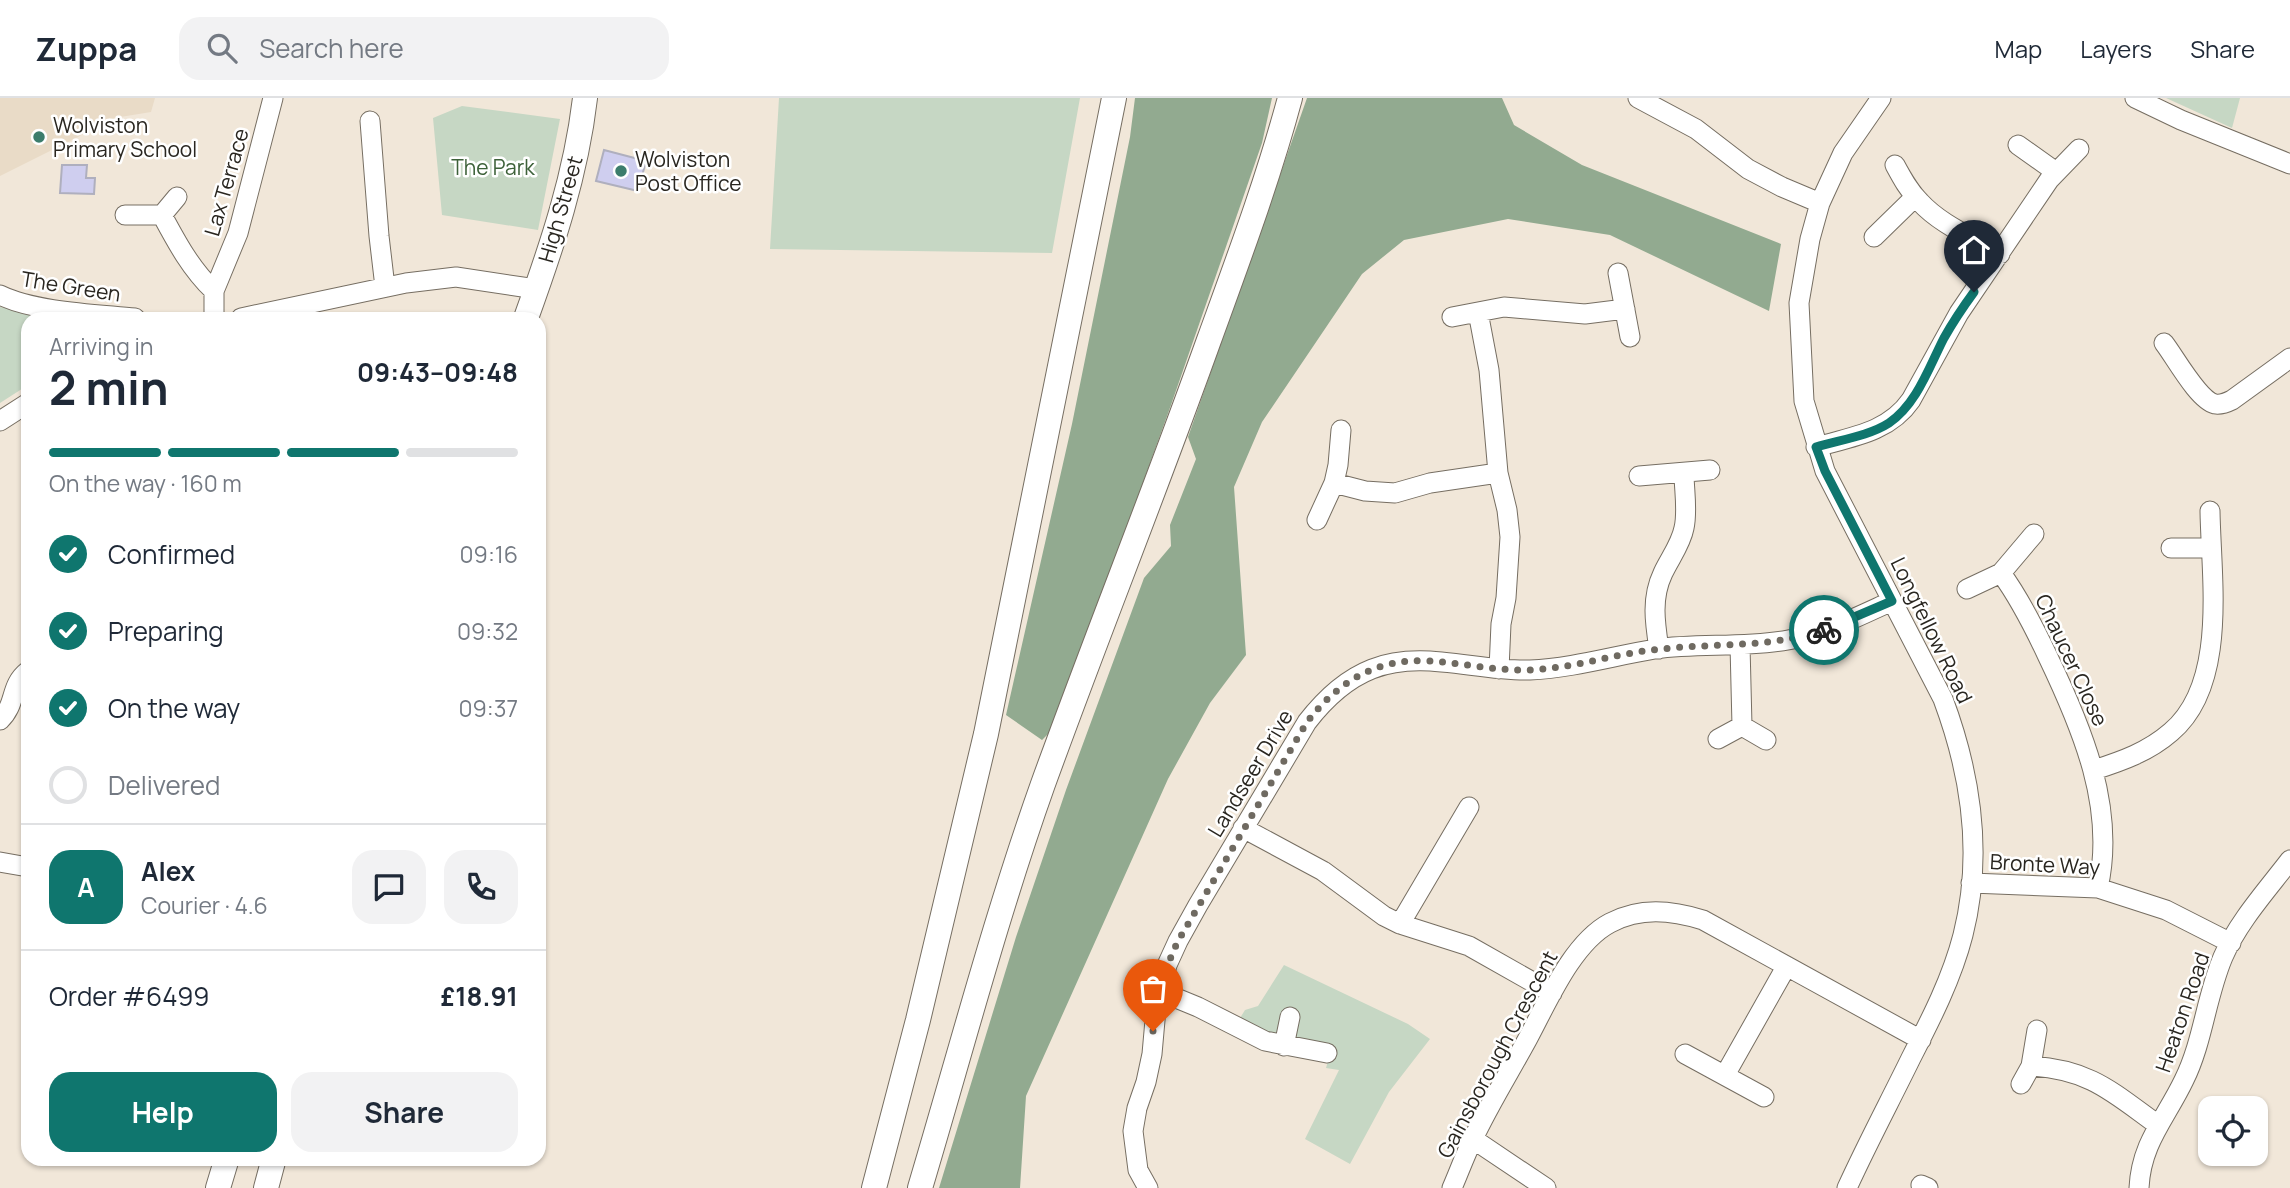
<!DOCTYPE html>
<html lang="en">
<head>
<meta charset="utf-8">
<style>
	:root { --surface:#fff; --page:#f2f2f3; --text:#1f2937; --muted:#747a83; --line:#e0e1e3; --accent:#0f766e }
	body { margin:0; font-family:Manrope,sans-serif; background:var(--page); color:var(--text); height:100vh; display:flex; flex-direction:column; font-size:26px; white-space:nowrap }
	* { box-sizing:border-box; margin:0 }
	p { font-size:23px; color:var(--muted) }
	.icon { flex:none; width:38px; height:38px; fill:none; stroke:currentColor; stroke-width:2; stroke-linecap:round; stroke-linejoin:round }
	.map { position:relative; flex:1; overflow:hidden }
	.drawer { position:absolute; left:21px; top:214px; width:525px; height:854px; display:flex; flex-direction:column; background:var(--surface); border-radius:21px; box-shadow:0 2px 5px #0004 }
	.drawer>* { flex:none }
	.buttons { position:absolute; left:2198px; top:998px; display:grid; gap:14px }
	.buttons a { display:grid; place-items:center; width:70px; height:70px; border-radius:14px; background:var(--surface); box-shadow:0 2px 5px #0004; font-size:35px }
	.pin { position:absolute; display:grid; place-items:center; width:60px; height:60px; color:#fff; margin:-72px -30px; border-radius:50% 50% 50% 0; rotate:-45deg; box-shadow:0 0 7px #0007 }
	.pin .icon { rotate:45deg }
	.courier { position:absolute; display:grid; place-items:center; width:70px; height:70px; margin:-35px; border:5px solid #0f766e; border-radius:50%; background:#fff; color:#222; box-shadow:0 2px 9px #0007 }
	.headline em { font-style:normal; font-weight:700 }
	.headline div { display:flex; flex-direction:column-reverse }
	.headline { display:flex; align-items:center; justify-content:space-between; height:119px; padding:0 28px }
	h1 { font-size:46px; font-weight:700; line-height:52px }
	.bar { display:grid; grid-template-columns:repeat(4,1fr); gap:10px 7px; align-content:center; height:84px; padding:0 28px }
	.bar i { height:9px; border-radius:5px; background:var(--line) }
	.bar .current { background:var(--accent) }
	.bar p { grid-column:span 4 }
	.line { display:flex; align-items:center; gap:18px; padding:0 28px; border-top:2px solid var(--line) }
	.line div { flex:1 }
	.round { display:grid; place-items:center; flex:none; width:74px; height:74px; border-radius:21px; background:var(--page) }
	ol { padding:0 28px; list-style:none }
	li { display:flex; align-items:center; gap:21px; height:77px }
	li p { margin-inline-start:auto }
	li .icon { padding:7px; border-radius:50%; background:var(--accent); color:#fff; stroke-width:4 }
	li:last-child { color:var(--muted) }
	li i { width:38px; height:38px; border:4px solid var(--line); border-radius:50% }
	.button { display:flex; gap:14px; margin-top:auto; padding:14px 28px }
	.button a { flex:1; height:80px; border-radius:21px; background:var(--accent); color:#fff; font-size:28px; font-weight:700; line-height:80px; text-align:center }
	.button a+a { background:var(--page); color:var(--text) }
	header { display:flex; align-items:center; gap:42px; box-sizing:border-box; height:98px; padding:0 35px; background:var(--surface); border-bottom:2px solid var(--line) }
	header strong { font-size:33px }
	nav { display:flex; gap:38px; margin-inline-start:auto; font-size:24px }
	.search { width:490px; height:63px; background:var(--page); display:flex; align-items:center; gap:18px; box-sizing:border-box; padding:0 24px; border-radius:21px; color:var(--muted); font-size:26px }
	.map>svg:first-child { display:block }
	.built { fill:#e9dbc7 }
	.green { fill:#c6d7c4 }
	.forest { fill:#92aa90 }
	.building { fill:#cfceef; stroke:#afafbe; stroke-width:2 }
	.lines { fill:none; stroke-linecap:round; stroke-linejoin:round }
	.minor-casing { stroke:#766e62; stroke-width:21 }
	.tertiary-casing { stroke:#766e62; stroke-width:26 }
	.minor { stroke:#fff; stroke-width:19 }
	.tertiary { stroke:#fff; stroke-width:24 }
	.done { stroke:#6f6a61; stroke-width:7; stroke-dasharray:0 12.6 }
	.route { stroke:#0f766e; stroke-width:9 }
	.poi-dot { fill:#3c7d6c; stroke:#fff; stroke-width:2.5 }
	.labels { text-anchor:middle; dominant-baseline:central; stroke-width:5; stroke-linejoin:round; paint-order:stroke }
	.poi-label { font-size:21px; fill:#292620; stroke:#fff; text-anchor:start }
	.park-label { font-size:21px; fill:#3d6139; stroke:#fff }
	.street-label { font-size:21px; fill:#292620; stroke:#fff }
</style>
</head>
<body>
<header>
<strong>Zuppa</strong>
<div class="search"><svg class="icon" aria-label="search" viewBox="0 0 24 24"><circle cx="10" cy="10" r="6"/><path d="M15 15l6 6"/></svg>Search here</div>
<nav><a>Map</a><a>Layers</a><a>Share</a></nav>
</header>
<div class="map">
<svg width="2290" height="1090" viewBox="0 0 2290 1090">
	<rect width="100%" height="100%" fill="#f1e7d9"/>
	<!-- built -->
	<path class="built" d="M0,0H155L151,14L108,21L78,39L0,78Z"/>
	<!-- green -->
	<path class="green" d="M779,0H1080L1052,155L770,151Z
		M2166,0H2240L2232,30Z
		M462,8L560,21L538,132L442,117L433,20Z
		M0,209L62,220H28V287L0,305Z
		M1284,867L1408,926L1430,941L1389,994L1350,1066L1305,1041L1339,972L1326,970L1331,953L1237,925L1245,912L1258,908Z"/>
	<!-- forest -->
	<path class="forest" d="M1135,0H1272L1262,45L1171,307L1055,629L1042,642L1006,617L1072,326L1130,39Z
		M1307,0H1502L1514,27L1582,67L1781,146L1769,213L1610,137L1508,121L1404,142L1362,176L1262,324L1234,389L1246,557L1210,605L1168,681L1026,998L1020,1090H939L1016,839L1066,692L1144,480L1171,448L1170,427L1196,361L1188,339Z"/>
	<!-- building -->
	<path class="building" d="M604,52L646,63L638,93L596,83Z
		M62,67H87L86,80H95L94,96L60,95Z"/>
	<g class="lines">
		<defs>
			<path id="minor" d="M1638,0L1696,31L1748,71L1782,89L1820,105
				M2135,0L2181,22L2290,66
				M370,23L379,138L385,189
				M2018,47L2056,74
				M1895,67C1902,80 1909,93 1920,104C1941,127 1974,140 2000,156
				M125,117H162L177,99
				M162,117C177,145 191,171 214,193
				M1874,139L1915,99
				M1618,175L1630,239
				M0,197C35,214 95,216 135,220
				M1478,214L1489,272L1498,375L1507,412L1510,439L1506,500L1501,526L1499,571
				M1452,219L1504,209L1585,216L1625,211
				M214,220V193L238,135L273,0
				M241,220L406,185L456,179L536,191
				M2164,245C2175,259 2198,302 2215,306C2221,307 2226,305 2232,302L2290,260
				M0,323L28,305
				M1816,349C1852,339 1889,334 1911,302L1959,215L2049,82L2079,51
				M1639,378L1710,372
				M1334,385L1365,393L1395,395L1430,385L1498,375
				M1317,422L1334,385L1338,367L1341,332
				M2171,450H2210
				M2001,475C2020,501 2034,529 2048,559C2082,630 2116,710 2098,790
				M1967,491L2001,475L2034,436
				M1740,547L1742,628
				M1659,551C1655,525 1651,500 1663,475C1670,460 1681,446 1684,430C1688,413 1684,392 1684,375
				M0,622C17,606 9,588 28,573
				M1718,641L1742,628L1766,642
				M2094,672C2122,663 2148,654 2171,634C2228,586 2211,480 2210,413
				M1243,730L1323,773L1384,818L1400,826L1469,848L1552,895
				M0,764L28,769
				M1971,785L2098,790L2166,812L2231,845
				M1400,826L1469,709
				M1159,893L1198,909L1265,943L1327,955
				M1284,948L1290,919
				M1685,956L1764,999
				M2031,968C2091,972 2112,994 2158,1027
				M1725,977L1786,869
				M2021,986L2031,968L2037,932
				M1473,1041L1546,1090
				M1921,1087L1928,1090
				M1148,1090L1138,1072L1133,1033L1137,1010L1146,984L1152,956L1156,911L1167,867L1178,843L1198,807L1307,624C1324,602 1344,582 1372,571C1422,551 1477,574 1530,572C1573,570 1613,558 1655,551C1699,545 1744,550 1788,542C1824,536 1859,518 1892,503
				M1452,1090C1459,1074 1465,1057 1473,1041C1489,1007 1509,975 1527,942C1547,905 1572,845 1610,825C1640,809 1671,812 1703,822L1921,942
				M1847,1090C1867,1046 1890,1003 1911,960C1931,921 1952,880 1963,837C1983,758 1971,676 1943,601L1825,373L1804,303L1799,205L1810,141L1820,105L1843,55L1881,0
				M2139,1090C2141,1045 2166,1020 2184,982C2203,944 2206,899 2223,859C2238,824 2267,792 2290,762"/>
			<path id="tertiary" d="M526,220C552,148 576,77 585,0
				M218,1090L227,1060
				M266,1090L274,1060
				M874,1090L918,922L986,636L1114,0
				M920,1090C960,956 996,818 1043,686C1097,537 1156,390 1209,242C1238,162 1268,82 1290,0"/>
		</defs>
		<!-- minor casing -->
		<use href="#minor" class="minor-casing"/>
		<!-- tertiary casing -->
		<use href="#tertiary" class="tertiary-casing"/>
		<!-- minor -->
		<use href="#minor" class="minor"/>
		<!-- tertiary -->
		<use href="#tertiary" class="tertiary"/>
	</g>
	<g class="lines">
		<!-- done -->
		<path class="done" d="M1153,933C1157,901 1164,872 1178,843L1307,624C1338,584 1376,560 1429,563C1463,565 1496,573 1530,572C1575,570 1617,555 1661,551C1716,545 1771,550 1824,532"/>
		<!-- route -->
		<path class="route" d="M1824,532L1892,503L1825,373L1816,349C1839,342 1869,338 1889,325C1917,306 1929,269 1944,240C1953,224 1963,209 1974,194"/>
	</g>
	<!-- markers -->
	<g class="poi-dot">
		<circle cx="39" cy="39" r="7"/>
		<circle cx="621" cy="73" r="7"/>
	</g>
	<g class="labels">
		<!-- poi labels -->
		<g class="poi-label">
			<text x="53" y="27">Wolviston<tspan x="53" dy="24">Primary School</tspan></text>
			<text x="635" y="61">Wolviston<tspan x="635" dy="24">Post Office</tspan></text>
		</g>
		<!-- park labels -->
		<g class="park-label">
			<text x="493" y="69">The Park</text>
		</g>
		<!-- street labels -->
		<g class="street-label">
			<text transform="translate(226 84) rotate(-74)">Lax Terrace</text>
			<text transform="translate(560 111) rotate(-74)">High Street</text>
			<text transform="translate(71 188) rotate(9)">The Green</text>
			<text transform="translate(1932 532) rotate(64)">Longfellow Road</text>
			<text transform="translate(2072 562) rotate(65)">Chaucer Close</text>
			<text transform="translate(1250 675) rotate(-59)">Landseer Drive</text>
			<text transform="translate(2045 766) rotate(3)">Bronte Way</text>
			<text transform="translate(2182 914) rotate(-71)">Heaton Road</text>
			<text transform="translate(1497 956) rotate(-62)">Gainsborough Crescent</text>
		</g>
	</g>
</svg>
<div class="buttons">
<a><svg class="icon" aria-label="locate" viewBox="0 0 24 24"><circle cx="12" cy="12" r="6"/><path d="M12 2v4M12 18v4M2 12h4M18 12h4"/></svg></a>
</div>
<div class="pin" style="left:1153px;top:933px;background:#ea580c"><svg class="icon" aria-label="bag" viewBox="0 0 24 24"><path d="M5 8h14l-1 12H6zM9 8a3 3 0 0 1 6 0"/></svg></div>
<div class="pin" style="left:1974px;top:194px;background:#1f2937"><svg class="icon" aria-label="home" viewBox="0 0 24 24"><path d="M3 11l9-7 9 7M6 9v11h12V9"/></svg></div>
<div class="courier" style="left:1824px;top:532px"><svg class="icon" aria-label="bike" viewBox="0 0 24 24"><circle cx="6" cy="16" r="4"/><circle cx="18" cy="16" r="4"/><path d="M6 16l4-8h5l3 8M10 8l3 8H6M13 5h3"/></svg></div>
<section class="drawer">
<div class="headline"><div><h1>2 min</h1><p>Arriving in</p></div><em>09:43–09:48</em></div>
<div class="bar"><i class="current"></i><i class="current"></i><i class="current"></i><i></i><p>On the way · 160 m</p></div>
<ol>
<li><svg class="icon" aria-label="check" viewBox="0 0 24 24"><path d="M5 12l5 5 9-10"/></svg>Confirmed<p>09:16</p></li>
<li><svg class="icon" aria-label="check" viewBox="0 0 24 24"><path d="M5 12l5 5 9-10"/></svg>Preparing<p>09:32</p></li>
<li><svg class="icon" aria-label="check" viewBox="0 0 24 24"><path d="M5 12l5 5 9-10"/></svg>On the way<p>09:37</p></li>
<li><i></i>Delivered</li>
</ol>
<div class="line" style="height:126px"><b class="round" style="background:var(--accent);color:#fff">A</b><div><b>Alex</b><p>Courier · 4.6</p></div><a class="round"><svg class="icon" aria-label="chat" viewBox="0 0 24 24"><path d="M4 5h16v11H9l-5 4z"/></svg></a><a class="round"><svg class="icon" aria-label="phone" viewBox="0 0 24 24"><path d="M5 4h4l2 5-3 2q2 4 5 5l2-3 5 2v4C11 20 4 13 5 4z"/></svg></a></div>
<div class="line" style="height:91px"><div>Order #6499</div><b>£18.91</b></div>
<div class="button"><a>Help</a><a>Share</a></div>
</section>
</div>
</body>
</html>
